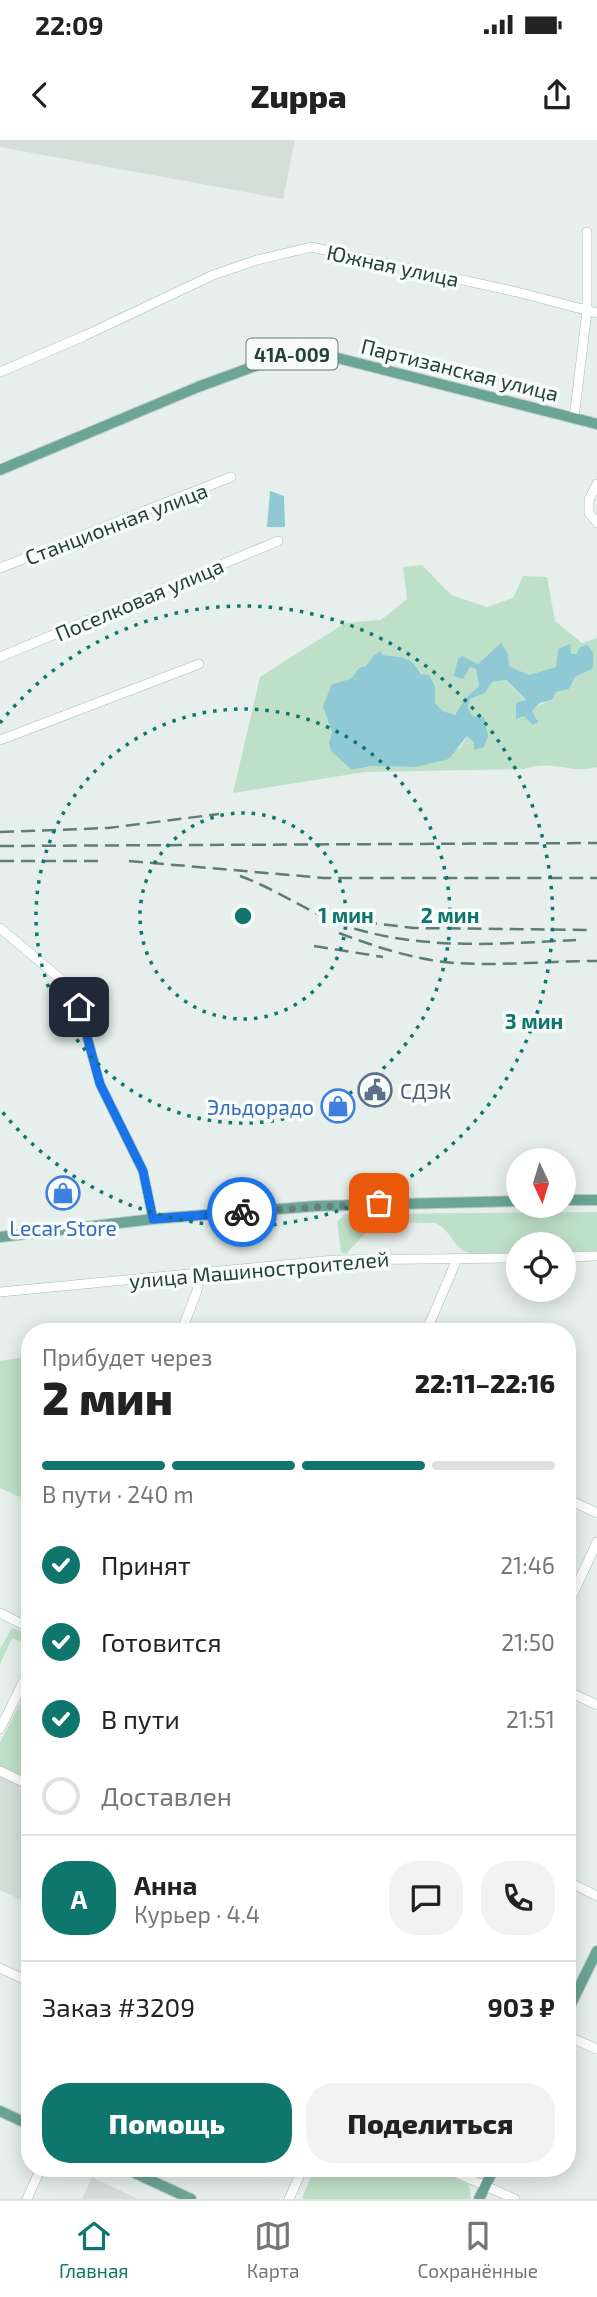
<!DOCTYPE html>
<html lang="ru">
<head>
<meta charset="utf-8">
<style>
	:root { --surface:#fff; --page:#f2f2f2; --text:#222; --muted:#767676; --line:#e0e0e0; --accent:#0f766e }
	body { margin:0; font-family:"Exo 2",sans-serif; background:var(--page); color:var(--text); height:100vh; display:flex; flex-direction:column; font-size:26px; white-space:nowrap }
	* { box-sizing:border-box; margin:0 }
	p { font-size:23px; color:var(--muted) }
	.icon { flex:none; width:38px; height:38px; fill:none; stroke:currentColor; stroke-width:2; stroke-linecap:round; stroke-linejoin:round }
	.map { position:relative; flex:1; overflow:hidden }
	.panel { position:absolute; left:21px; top:1183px; width:555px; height:854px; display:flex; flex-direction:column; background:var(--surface); border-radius:28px; box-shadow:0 4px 18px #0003 }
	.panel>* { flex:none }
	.needle { width:46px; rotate:176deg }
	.buttons { position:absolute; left:506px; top:1008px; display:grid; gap:14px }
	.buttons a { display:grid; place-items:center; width:70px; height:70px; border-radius:50%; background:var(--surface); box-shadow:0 4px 18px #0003; font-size:35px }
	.pin { position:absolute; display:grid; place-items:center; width:60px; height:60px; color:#fff; margin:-30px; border-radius:14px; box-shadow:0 4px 10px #0006 }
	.courier { position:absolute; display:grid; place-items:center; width:70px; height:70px; margin:-35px; border:5px solid #1a73e8; border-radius:50%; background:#fff; color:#222; box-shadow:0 2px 9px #0007 }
	.overview em { font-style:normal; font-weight:800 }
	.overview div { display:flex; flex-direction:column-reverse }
	.overview { display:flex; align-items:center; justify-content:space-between; height:119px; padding:0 21px }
	h1 { font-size:46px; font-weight:800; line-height:52px }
	.bar { display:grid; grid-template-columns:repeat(4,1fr); gap:10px 7px; align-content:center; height:84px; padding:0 21px }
	.bar i { height:9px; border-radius:5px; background:var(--line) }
	.bar .selected { background:var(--accent) }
	.bar p { grid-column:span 4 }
	.line { display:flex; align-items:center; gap:18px; padding:0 21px; border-top:2px solid var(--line) }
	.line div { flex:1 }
	.round { display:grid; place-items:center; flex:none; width:74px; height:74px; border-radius:28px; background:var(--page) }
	ol { padding:0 21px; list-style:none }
	li { display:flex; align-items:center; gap:21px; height:77px }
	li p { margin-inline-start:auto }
	li .icon { padding:7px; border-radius:50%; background:var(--accent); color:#fff; stroke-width:4 }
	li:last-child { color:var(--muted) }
	li i { width:38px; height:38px; border:4px solid var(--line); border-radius:50% }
	.cta { display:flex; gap:14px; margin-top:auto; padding:14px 21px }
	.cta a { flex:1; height:80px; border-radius:28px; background:var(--accent); color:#fff; font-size:28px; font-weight:800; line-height:80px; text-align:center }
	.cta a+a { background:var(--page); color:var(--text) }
	.status { display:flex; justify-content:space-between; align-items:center; height:49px; padding:0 35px; background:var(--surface); direction:ltr }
	.status svg { height:19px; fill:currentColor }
	header { display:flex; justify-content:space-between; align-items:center; height:91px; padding:0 21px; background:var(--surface); font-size:32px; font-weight:800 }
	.tabs { display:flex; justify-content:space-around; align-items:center; height:98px; border-top:2px solid var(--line); background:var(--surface); font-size:19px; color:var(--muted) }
	.tabs a { display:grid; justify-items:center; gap:4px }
	.tabs .selected { color:var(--accent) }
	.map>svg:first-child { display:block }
	.built { fill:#d4dfda }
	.green { fill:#bfe0c8; fill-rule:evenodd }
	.water { fill:#8ec9d4 }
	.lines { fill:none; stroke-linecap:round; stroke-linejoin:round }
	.minor-casing { stroke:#a8b8b2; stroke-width:10 }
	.major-casing { stroke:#c2cac8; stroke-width:12 }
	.minor { stroke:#fff; stroke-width:9 }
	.major { stroke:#6aa596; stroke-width:10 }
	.rail { stroke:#5f7d75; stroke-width:2.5; stroke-dasharray:14 7; stroke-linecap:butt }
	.done { stroke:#687f78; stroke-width:7; stroke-dasharray:0 12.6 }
	.route { stroke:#1a73e8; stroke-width:9 }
	.ring { fill:none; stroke:#0f766e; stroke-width:3.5; stroke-dasharray:3.5 7 }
	.labels { text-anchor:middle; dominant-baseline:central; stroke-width:7; stroke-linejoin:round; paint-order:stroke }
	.shield { fill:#f7fbf9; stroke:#637a73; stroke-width:2 }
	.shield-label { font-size:19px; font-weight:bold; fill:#24423a }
	.street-label { font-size:21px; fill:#24423a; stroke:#f7fbf9 }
	.service-label { font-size:21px; fill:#4e5e75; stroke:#f7fbf9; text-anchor:start }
	.shop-label { font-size:21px; fill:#366cbe; stroke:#f7fbf9; text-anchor:end }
	.centre { fill:#0f766e; stroke:#f7fbf9; stroke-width:3.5 }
	.ring-label { font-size:21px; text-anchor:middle; font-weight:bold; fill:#0f766e; stroke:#f7fbf9; stroke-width:7; stroke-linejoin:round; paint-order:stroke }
</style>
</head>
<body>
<div class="status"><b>22:09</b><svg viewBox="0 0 49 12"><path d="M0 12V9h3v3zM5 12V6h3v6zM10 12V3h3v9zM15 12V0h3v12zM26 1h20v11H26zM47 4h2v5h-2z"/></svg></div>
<header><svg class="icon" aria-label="back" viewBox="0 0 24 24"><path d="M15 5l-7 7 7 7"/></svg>Zuppa<svg class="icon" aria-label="share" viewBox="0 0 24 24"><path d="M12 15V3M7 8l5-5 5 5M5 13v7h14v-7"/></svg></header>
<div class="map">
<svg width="597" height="2059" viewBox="0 0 597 2059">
	<rect width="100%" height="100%" fill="#e6efeb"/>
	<!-- built -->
	<path class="built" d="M0,0H295L283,59L0,7Z
		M0,1636L30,1650V1764L0,1750Z
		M92,2037L138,2059H82Z"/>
	<!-- green -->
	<path class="green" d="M422,425L451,455L487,467L513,458L523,436L547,437L555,481L582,503L597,498V627C572,635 552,619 525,629L365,632L233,653L260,537L345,483L381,480L407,459L403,427ZM558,509L577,514L592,529L575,537L569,549L556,552L552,560C537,564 530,574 516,579L526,561L505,540L492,542L485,553L470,559L468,567L484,607L467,596L461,607L416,627L372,626L352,630L329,602C335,583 347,532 366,526L373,516L382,511L383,515C420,520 410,525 435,546V563L443,571L455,575L466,559L479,546L476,529L470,527L508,514L509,526L529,535L557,527Z
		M597,1072V1111L564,1112V1104H518V1113C505,1113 472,1117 462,1110C452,1102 448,1088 435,1083L380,1082L374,1084L346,1114L341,1112L337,1082L345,1074Z
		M30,1216V1353L23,1350L20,1357L0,1348V1221Z
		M12,1488L30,1494V1506L12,1498L0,1524V1509Z
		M30,1543V1630L19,1637L0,1629V1603Z
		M315,2028H432L469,2045L471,2059H306L302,2058Z"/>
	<!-- water -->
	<path class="water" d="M270,351L284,356L285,387H267Z
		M501,503L508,514L509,526L529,535L556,527L558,509L570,504L571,513L576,514L580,507L587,505C595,512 594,519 592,529L575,537L569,549L556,552L552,560L540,563L532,571L538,582L533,585L524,576L516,579V563L526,560L506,540L492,542L485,553L470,559L468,567L472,576L484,577L488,596L484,607L474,610V602L467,596L449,619L416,627L372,626L352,630L331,611L329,602L332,592L323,566L332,544L351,539L359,528L366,526L373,516L381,511L383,515C403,518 411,516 421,534L429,535L435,546V563L443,571L455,575L466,558L479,546L476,529L470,527L463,539L454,536L458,519L462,516L478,524Z"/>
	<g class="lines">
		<defs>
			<path id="minor" d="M0,232L84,196L213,135L257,120L311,107L517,152L597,173
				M574,278L587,171V92
				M597,344L589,360V373L597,383
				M0,428L231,337
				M0,517L278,401
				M0,600L199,524
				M0,788L63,841L73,854L79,867L100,944L143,1031L153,1079
				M564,1117L597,1116
				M0,1152L335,1120L518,1118
				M181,1192L197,1151L200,1134
				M426,1192L457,1119
				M567,1359L597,1373
				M567,1467L597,1402
				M0,1473L30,1488
				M567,1551L597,1565
				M0,1589L30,1528
				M0,1631L30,1645
				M567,1741L597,1756
				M0,1828L30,1842
				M567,1896L597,1909
				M445,2028L515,2059
				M27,2059L41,2028
				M289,2059L303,2028"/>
			<path id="major" d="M0,330L198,247L274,219L295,213L326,215L597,284
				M564,1060H597
				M0,1097L153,1079L317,1066L518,1061
				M567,1872L597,1811
				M0,1971L30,1985
				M124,2028L191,2059
				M479,2059L494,2028"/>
		</defs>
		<!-- minor casing -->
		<use href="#minor" class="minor-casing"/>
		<!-- major casing -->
		<use href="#major" class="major-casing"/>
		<!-- minor -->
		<use href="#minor" class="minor"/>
		<!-- major -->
		<use href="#major" class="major"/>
		<!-- rail -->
		<path class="rail" d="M0,692L108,688L219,674
			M0,706L597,703
			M0,721H104
			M129,721L324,738H597
			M240,736C279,750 313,776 352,788C426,810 500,804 576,800
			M363,782L414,788L593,790
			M339,793C376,807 415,820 455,823C501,826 551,821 597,821
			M314,806L383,817"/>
	</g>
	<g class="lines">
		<!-- done -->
		<path class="done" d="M242,1072L379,1063"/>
		<!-- route -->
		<path class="route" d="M79,867L100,944L143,1031L153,1079L242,1072"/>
	</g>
	<!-- distance rings -->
	<g class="ring">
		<circle cx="243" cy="776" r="103"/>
		<circle cx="243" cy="776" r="207"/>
		<path d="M0 583A310 310 0 1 1 0 969"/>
	</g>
	<!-- icons -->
	<defs>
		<symbol id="civic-ring" viewBox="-11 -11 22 22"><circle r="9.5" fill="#f7fbf9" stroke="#5c6f8a" stroke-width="1.5"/><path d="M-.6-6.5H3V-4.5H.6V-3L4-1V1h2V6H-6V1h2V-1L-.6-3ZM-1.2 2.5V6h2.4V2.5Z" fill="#5c6f8a"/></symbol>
		<symbol id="shop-ring" viewBox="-11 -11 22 22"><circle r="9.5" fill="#f7fbf9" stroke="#3f7fe0" stroke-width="1.5"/><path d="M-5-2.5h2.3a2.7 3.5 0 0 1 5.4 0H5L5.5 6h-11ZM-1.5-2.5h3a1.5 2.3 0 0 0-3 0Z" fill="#3f7fe0"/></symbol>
	</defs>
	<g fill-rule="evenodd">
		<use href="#civic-ring" x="356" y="931" width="38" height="38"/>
		<use href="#shop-ring" x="319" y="947" width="38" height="38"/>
		<use href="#shop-ring" x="44" y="1034" width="38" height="38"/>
	</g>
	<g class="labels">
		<!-- shield labels -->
		<rect class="shield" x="246.5" y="198.5" width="91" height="31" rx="5"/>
		<g class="shield-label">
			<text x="292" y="214">41А-009</text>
		</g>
		<!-- street labels -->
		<g class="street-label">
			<text transform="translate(393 125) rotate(12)">Южная улица</text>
			<text transform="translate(460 229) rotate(14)">Партизанская улица</text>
			<text transform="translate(116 383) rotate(-21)">Станционная улица</text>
			<text transform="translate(139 459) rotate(-23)">Поселковая улица</text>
			<text transform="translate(259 1129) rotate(-5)">улица Машиностроителей</text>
		</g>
		<!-- service labels -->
		<g class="service-label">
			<text x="400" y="950">СДЭК</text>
		</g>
		<!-- shop labels -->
		<g class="shop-label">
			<text x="314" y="966">Эльдорадо</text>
			<text x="63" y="1087" text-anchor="middle">Lecar Store</text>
		</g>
	</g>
	<circle cx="243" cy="776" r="10" class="centre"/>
	<g class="ring-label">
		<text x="346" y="783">1 мин</text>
		<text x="450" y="783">2 мин</text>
		<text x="534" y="889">3 мин</text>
	</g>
</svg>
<div class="buttons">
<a><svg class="needle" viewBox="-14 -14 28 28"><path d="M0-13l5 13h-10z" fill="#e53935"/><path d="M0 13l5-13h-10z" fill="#767676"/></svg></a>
<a><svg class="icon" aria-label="locate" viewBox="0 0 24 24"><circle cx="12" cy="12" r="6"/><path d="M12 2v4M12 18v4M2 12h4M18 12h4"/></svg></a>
</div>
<div class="pin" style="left:379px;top:1063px;background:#ea580c"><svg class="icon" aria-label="bag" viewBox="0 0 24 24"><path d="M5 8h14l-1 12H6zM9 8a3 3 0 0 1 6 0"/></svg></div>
<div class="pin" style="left:79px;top:867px;background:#1f2937"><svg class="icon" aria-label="home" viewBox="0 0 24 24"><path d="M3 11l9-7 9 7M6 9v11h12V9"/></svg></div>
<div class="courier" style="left:242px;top:1072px"><svg class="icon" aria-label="bike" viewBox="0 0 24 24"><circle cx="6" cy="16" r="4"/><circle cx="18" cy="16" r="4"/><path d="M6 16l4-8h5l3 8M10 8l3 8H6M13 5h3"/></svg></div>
<section class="panel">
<div class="overview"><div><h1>2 мин</h1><p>Прибудет через</p></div><em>22:11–22:16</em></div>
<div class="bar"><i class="selected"></i><i class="selected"></i><i class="selected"></i><i></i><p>В пути · 240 m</p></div>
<ol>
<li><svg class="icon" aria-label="check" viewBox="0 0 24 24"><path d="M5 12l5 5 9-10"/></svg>Принят<p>21:46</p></li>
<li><svg class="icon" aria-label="check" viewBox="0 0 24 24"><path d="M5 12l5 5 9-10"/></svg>Готовится<p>21:50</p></li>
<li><svg class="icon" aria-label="check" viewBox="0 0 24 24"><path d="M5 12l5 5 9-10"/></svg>В пути<p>21:51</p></li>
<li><i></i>Доставлен</li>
</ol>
<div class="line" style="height:126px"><b class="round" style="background:var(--accent);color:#fff">А</b><div><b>Анна</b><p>Курьер · 4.4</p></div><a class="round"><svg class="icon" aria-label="chat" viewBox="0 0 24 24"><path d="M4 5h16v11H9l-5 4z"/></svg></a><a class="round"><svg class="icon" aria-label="phone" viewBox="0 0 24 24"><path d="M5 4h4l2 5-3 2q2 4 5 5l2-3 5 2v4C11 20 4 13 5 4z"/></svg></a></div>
<div class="line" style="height:91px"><div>Заказ #3209</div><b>903 ₽</b></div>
<div class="cta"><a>Помощь</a><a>Поделиться</a></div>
</section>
</div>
<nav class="tabs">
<a class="selected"><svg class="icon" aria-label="home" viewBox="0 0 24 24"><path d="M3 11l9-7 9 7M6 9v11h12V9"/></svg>Главная</a>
<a><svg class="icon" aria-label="map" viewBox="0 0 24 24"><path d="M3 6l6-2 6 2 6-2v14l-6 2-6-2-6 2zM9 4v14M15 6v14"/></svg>Карта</a>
<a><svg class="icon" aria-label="saved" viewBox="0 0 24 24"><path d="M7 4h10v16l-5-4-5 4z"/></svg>Сохранённые</a>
</nav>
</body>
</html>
